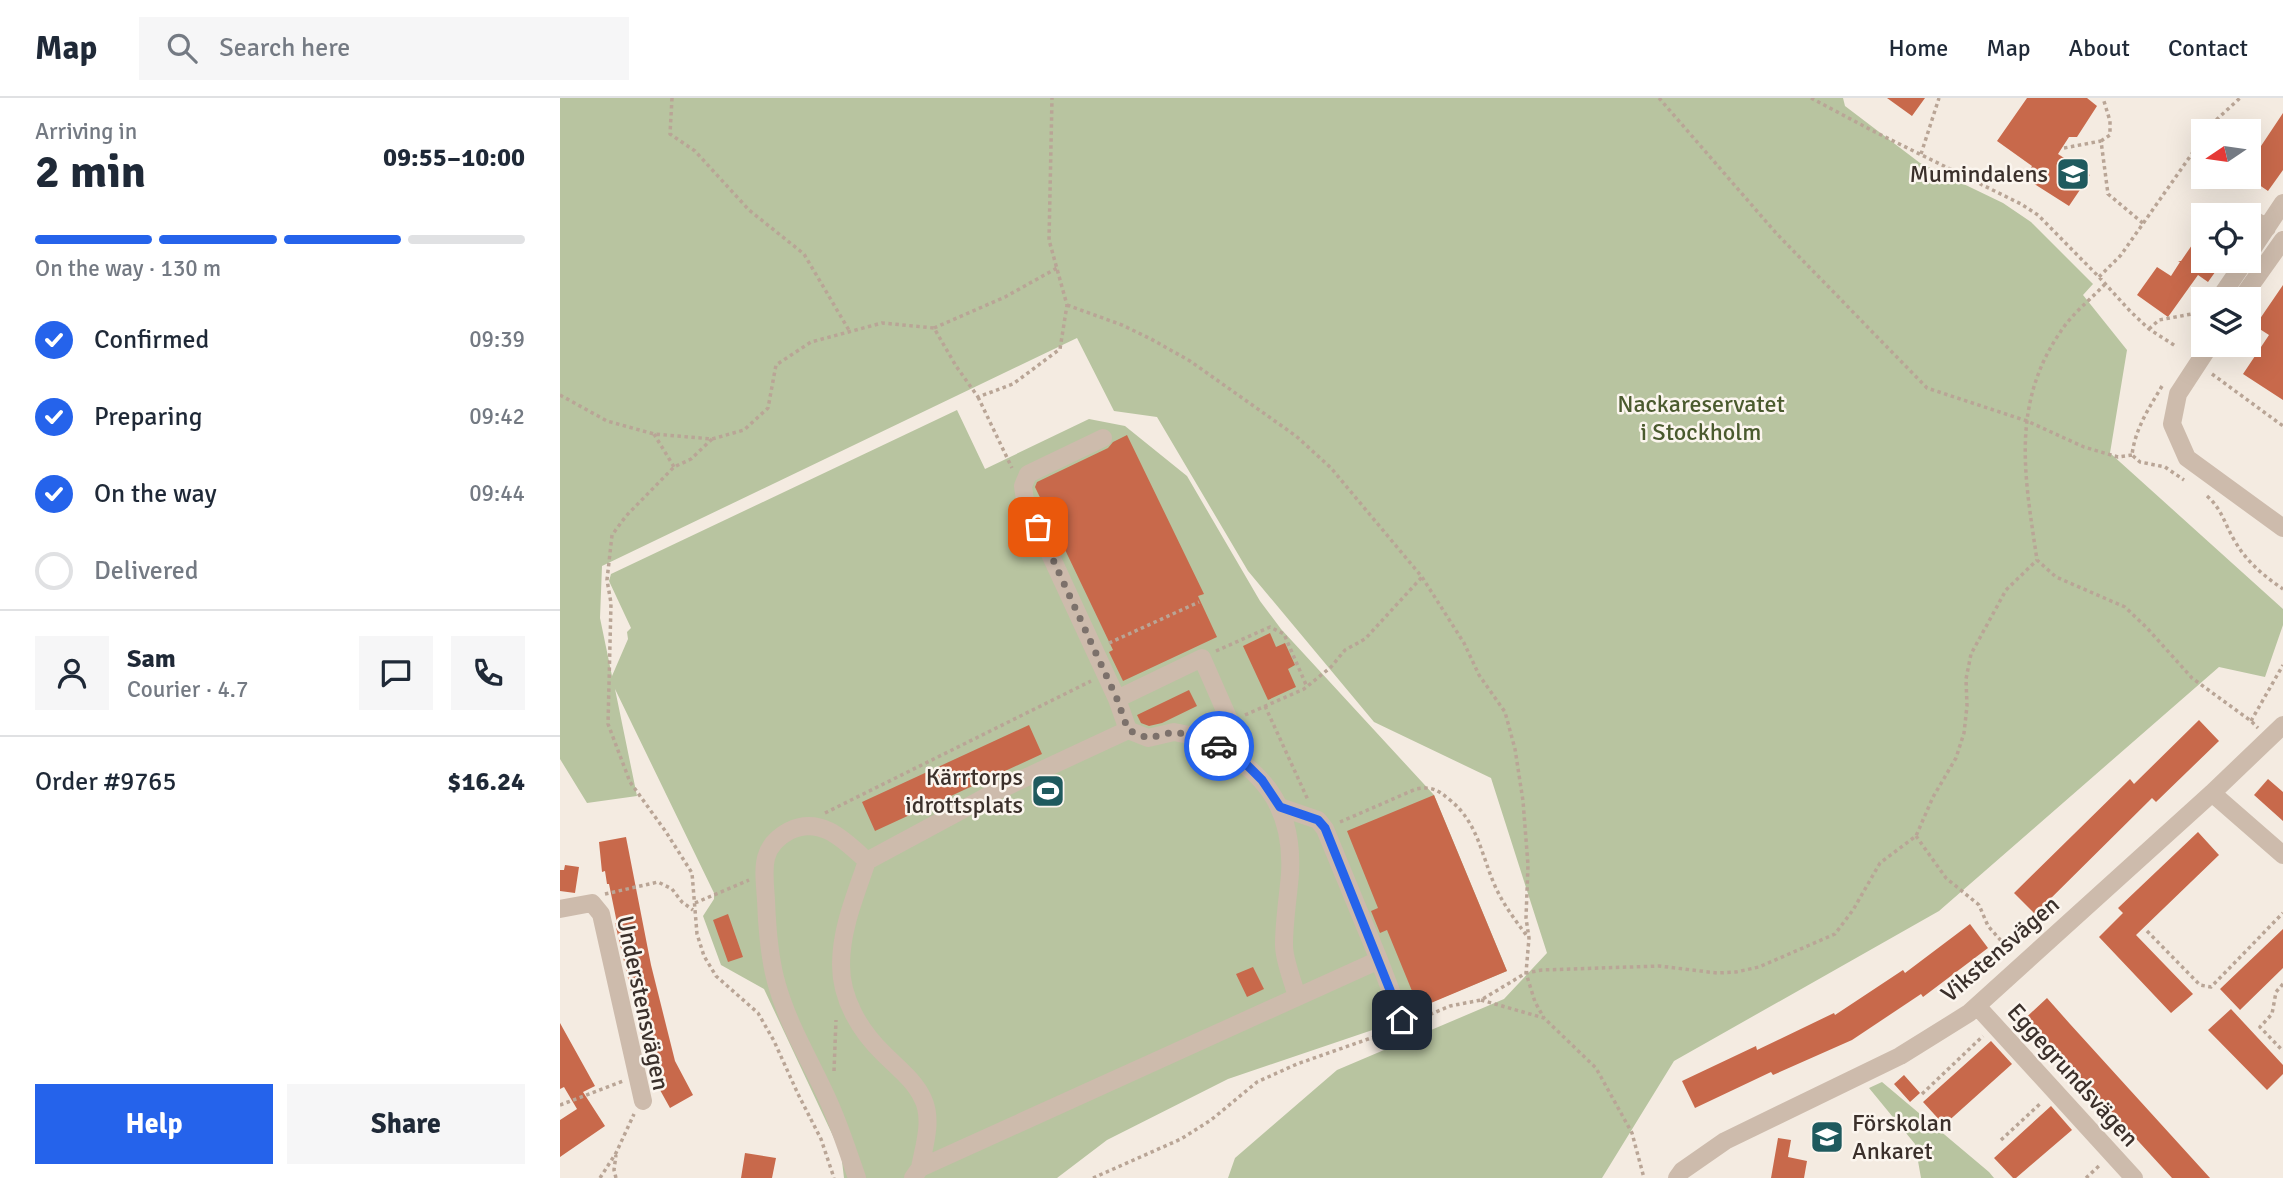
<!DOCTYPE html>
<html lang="en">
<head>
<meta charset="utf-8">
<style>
	:root { --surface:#fff; --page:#f6f6f7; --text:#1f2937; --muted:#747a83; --line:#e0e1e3; --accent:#2563eb }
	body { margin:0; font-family:Signika,sans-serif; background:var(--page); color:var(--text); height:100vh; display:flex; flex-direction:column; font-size:26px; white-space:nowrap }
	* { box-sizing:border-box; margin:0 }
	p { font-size:23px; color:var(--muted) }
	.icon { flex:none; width:38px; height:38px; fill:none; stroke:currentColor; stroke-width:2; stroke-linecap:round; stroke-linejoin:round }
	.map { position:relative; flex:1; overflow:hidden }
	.sheet { display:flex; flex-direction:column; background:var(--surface); width:560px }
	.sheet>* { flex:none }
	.needle { width:46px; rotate:257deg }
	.controls { position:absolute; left:1631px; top:21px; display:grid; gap:14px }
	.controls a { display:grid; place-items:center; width:70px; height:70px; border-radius:0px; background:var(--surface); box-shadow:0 7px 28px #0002; font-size:35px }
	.pin { position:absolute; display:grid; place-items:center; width:60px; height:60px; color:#fff; margin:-30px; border-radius:14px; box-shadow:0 4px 10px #0006 }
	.courier { position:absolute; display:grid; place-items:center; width:70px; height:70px; margin:-35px; border:5px solid #2563eb; border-radius:50%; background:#fff; color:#222; box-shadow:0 2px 9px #0007 }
	.head em { font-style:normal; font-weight:800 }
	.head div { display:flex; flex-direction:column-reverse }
	.head { display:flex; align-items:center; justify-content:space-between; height:119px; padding:0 35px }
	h1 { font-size:46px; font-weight:800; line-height:52px }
	.bar { display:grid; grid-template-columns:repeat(4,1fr); gap:10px 7px; align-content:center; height:84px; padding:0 35px }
	.bar i { height:9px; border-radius:5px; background:var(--line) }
	.bar .selected { background:var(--accent) }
	.bar p { grid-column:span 4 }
	.line { display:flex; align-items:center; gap:18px; padding:0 35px; border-top:2px solid var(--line) }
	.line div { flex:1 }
	.round { display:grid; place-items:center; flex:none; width:74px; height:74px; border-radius:0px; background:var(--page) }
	ol { padding:0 35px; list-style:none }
	li { display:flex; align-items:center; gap:21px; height:77px }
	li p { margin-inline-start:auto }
	li .icon { padding:7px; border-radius:50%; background:var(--accent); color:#fff; stroke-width:4 }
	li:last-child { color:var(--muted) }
	li i { width:38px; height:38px; border:4px solid var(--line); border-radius:50% }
	.button { display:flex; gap:14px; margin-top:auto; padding:14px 35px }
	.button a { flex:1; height:80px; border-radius:0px; background:var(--accent); color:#fff; font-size:28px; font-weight:800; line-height:80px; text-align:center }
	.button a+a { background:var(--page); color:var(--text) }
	header { display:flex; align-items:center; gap:42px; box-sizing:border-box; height:98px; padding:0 35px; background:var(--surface); border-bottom:2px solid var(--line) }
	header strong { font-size:33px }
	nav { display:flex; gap:38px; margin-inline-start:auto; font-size:24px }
	.search { width:490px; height:63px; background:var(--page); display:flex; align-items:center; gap:18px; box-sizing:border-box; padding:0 24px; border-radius:0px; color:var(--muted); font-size:26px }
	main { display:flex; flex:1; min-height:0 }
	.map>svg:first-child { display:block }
	.green { fill:#b8c4a0 }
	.building { fill:#c8694b }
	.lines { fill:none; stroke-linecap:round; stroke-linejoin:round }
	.path { stroke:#b9a596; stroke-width:3.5; stroke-dasharray:3.5 3.5; stroke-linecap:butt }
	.minor { stroke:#cdbbac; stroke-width:18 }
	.done { stroke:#7c716b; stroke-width:7; stroke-dasharray:0 12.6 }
	.route { stroke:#2563eb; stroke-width:9 }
	.labels { text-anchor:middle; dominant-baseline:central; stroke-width:5; stroke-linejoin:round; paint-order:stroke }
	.poi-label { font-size:24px; fill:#3b302b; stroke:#fbf5ee; text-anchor:end }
	.park-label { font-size:24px; fill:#4a5a2e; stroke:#fbf5ee }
	.street-label { font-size:24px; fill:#3b302b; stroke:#fbf5ee }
</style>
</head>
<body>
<header>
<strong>Map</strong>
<div class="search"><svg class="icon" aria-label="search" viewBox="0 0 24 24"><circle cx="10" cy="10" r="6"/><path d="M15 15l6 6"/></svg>Search here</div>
<nav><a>Home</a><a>Map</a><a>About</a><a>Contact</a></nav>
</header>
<main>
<section class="sheet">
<div class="head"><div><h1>2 min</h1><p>Arriving in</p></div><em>09:55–10:00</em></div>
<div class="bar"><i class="selected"></i><i class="selected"></i><i class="selected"></i><i></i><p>On the way · 130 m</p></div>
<ol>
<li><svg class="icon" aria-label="check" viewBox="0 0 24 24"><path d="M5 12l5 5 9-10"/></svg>Confirmed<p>09:39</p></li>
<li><svg class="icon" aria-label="check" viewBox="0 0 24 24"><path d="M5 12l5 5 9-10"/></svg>Preparing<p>09:42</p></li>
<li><svg class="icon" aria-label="check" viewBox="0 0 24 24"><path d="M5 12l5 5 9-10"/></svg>On the way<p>09:44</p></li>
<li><i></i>Delivered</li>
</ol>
<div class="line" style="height:126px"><a class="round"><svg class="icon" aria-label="person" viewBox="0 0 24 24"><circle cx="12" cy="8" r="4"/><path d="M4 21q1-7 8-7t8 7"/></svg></a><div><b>Sam</b><p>Courier · 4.7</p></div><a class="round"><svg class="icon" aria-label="chat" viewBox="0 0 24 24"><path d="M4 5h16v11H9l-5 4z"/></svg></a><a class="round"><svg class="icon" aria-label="phone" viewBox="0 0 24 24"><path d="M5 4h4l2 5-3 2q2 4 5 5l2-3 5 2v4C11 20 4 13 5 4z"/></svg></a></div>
<div class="line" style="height:91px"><div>Order #9765</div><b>$16.24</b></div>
<div class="button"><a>Help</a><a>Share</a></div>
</section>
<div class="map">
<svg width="1723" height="1080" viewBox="0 0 1723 1080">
	<rect width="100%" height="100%" fill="#f4ebe1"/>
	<!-- green -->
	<path class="green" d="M0,0H1283L1285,8L1360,65L1443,105L1471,124L1533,186L1523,197L1567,252L1550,355L1723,511V527L1705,579L1659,569L1379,813L1114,963L1042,1080H668L675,1060L777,972L944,901L987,855L931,680L814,624L688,473L597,319L554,313L517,240L42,468L40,520L52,578L68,541L67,534L71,530L49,483L51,476L397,312L425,371L529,321L565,328L627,378L700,503L721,531L874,697L947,873L860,909L861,913L842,922L668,981L547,1042L497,1080H284L281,1055L204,891L161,867L143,818L154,801V795L55,591L77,698L27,705L0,661Z
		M1322,984L1429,1074L1434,1080H1361L1355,1046L1309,990Z"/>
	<!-- building -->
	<path class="building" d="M1327,0H1365L1352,18Z
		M1467,0H1527L1537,8L1517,39H1509L1498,56L1530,77L1509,108L1465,80L1472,68L1437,43Z
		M1723,15V72L1708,93L1689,80V66Z
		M1643,131V163H1663L1648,184L1638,177L1608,219L1577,197L1597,169L1611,178L1620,164L1618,163H1621Z
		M1723,187V302L1683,276L1709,237L1695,228Z
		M567,337L644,496L638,498L657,539L563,583L549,554L553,552L475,389L477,384L548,350L553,344Z
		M710,535L716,549L725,545L735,567L728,571L736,589L708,602L683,548Z
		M629,592L637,608L602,625L589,628L581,625L577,617Z
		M1639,622L1659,643L1596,704L1592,700L1475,816L1454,795L1570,681L1574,686Z
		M469,627L482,656L315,733L302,704Z
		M1708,681L1723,694V723L1694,697Z
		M874,697L947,873L859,910L827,832L820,835L811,813L818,810L787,733Z
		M1638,734L1659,757L1576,837L1633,896L1611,915L1539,839L1563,815L1558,810Z
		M66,739L91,867L115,963L133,997L110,1010L90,974L55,825H57L49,786H47L45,773L42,774L39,744Z
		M5,767L19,769L15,795L0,793V772H4Z
		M168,816L183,859L168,864L153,822Z
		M1410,826L1428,850L1363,899L1361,896L1292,942L1213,977L1211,974L1135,1010L1122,983L1196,948L1197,952L1274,915L1275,917L1343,872L1345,875Z
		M1723,831V870L1680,912L1660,891Z
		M693,869L704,891L687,899L676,876Z
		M1487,900L1510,926L1650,1080H1612L1494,951L1487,958L1473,943L1458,927Z
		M1671,911L1723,967V976L1707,992L1648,932Z
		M0,925L35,988L23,994L45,1028L0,1059V1022L17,1011L4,989L0,991Z
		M1431,943L1452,966L1384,1027L1363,1004Z
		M1344,977L1360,995L1350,1004L1334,986Z
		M1491,1008L1512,1032L1456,1080H1453L1434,1060Z
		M1218,1040L1231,1042L1228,1059L1247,1063L1244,1080H1211Z
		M185,1055L216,1060L212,1080H181Z"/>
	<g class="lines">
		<!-- path -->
		<path class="path" d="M112,0L110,36L135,53L189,112L244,156L290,234
			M1099,0L1216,135L1367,290L1467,323L1524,349L1558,359L1572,357
			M1251,0L1313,33L1461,106L1478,117L1539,179L1570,213L1589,231L1617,249
			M1648,33L1655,23L1680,0
			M1541,43L1550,37V23L1543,0
			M1504,50L1541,43L1548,96L1584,126
			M1361,56L1379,0
			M1539,179L1561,157L1643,40
			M1545,186C1531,201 1512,216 1501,233C1450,307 1465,380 1477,462L1496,479L1565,509L1587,530L1632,580L1691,623L1698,630
			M507,207L562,227L591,241L630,263L736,338L771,370L862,479L904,545L919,577L945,614L955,651L963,703L968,767L966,820L969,840L966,875L975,904L984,920
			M374,230L445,199L497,170
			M1589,231L1599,222L1637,215
			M1634,237C1639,227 1636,216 1642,205
			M1652,276L1723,328
			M1602,288C1589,310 1575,331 1572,357L1580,364L1605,369L1624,382
			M0,297L47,323L94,336L152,341L184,332L208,310L216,267L251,244L322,225L374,230L396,268L418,299L453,286L500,251L507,207L489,142L492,0
			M418,299L452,370
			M94,336L114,369
			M152,341L131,361L114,369L66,418L52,437L47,482L51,505L48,626L70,684L106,734L132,775L137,836L144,858L156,878L198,915L214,943L238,996L261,1041L274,1080
			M1647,398C1663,412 1665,428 1676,445C1687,464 1705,479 1723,491
			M549,545L639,504
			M656,553L710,529L724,536L747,589
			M705,608L748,702
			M685,617L744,591L771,569L785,552L805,541L862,479
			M1691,623L1723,567
			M265,715L531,583
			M780,724L856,691C872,688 878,692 890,702C918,725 921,756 935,788C943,806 955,822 967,838
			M1356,738L1386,780L1419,807L1428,828L1451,854
			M45,796L98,784L112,791L122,804L133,812
			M135,805L189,782
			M1587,833L1640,887L1651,889L1723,815
			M1723,886L1716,894L1712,916L1700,929L1723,953
			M921,902L984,920L1036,970L1072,1035L1084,1080
			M857,922L890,908L921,902L966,875L982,872L1099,868L1157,875L1176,874L1199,869L1275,836L1293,812L1320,765L1356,738L1373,699L1396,660L1404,635L1407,608L1406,581L1411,556L1446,492L1477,462
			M274,973L276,922
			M1362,996L1423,938
			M0,1007L63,983
			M1441,1042L1482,1004
			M40,1080L56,1055L74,1016
			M56,1080L54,1072L56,1057
			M533,1080L621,1041L651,1022L697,984L737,966L831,933
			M1526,1080L1540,1067"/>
		<!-- minor -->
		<path class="minor" d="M1689,119L1707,130
			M1689,156L1723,105
			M1659,201L1685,163
			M1681,201L1723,142
			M1650,247L1618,296L1612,326L1627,360L1723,430
			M557,601L642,560L670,624L639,639C700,668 734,705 730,776C728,800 724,823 724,847C724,863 733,883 737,899
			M568,632L588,640L614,634L639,639
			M1652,695L1723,757
			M307,763L437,693L568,632L557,601L465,402L463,388L468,376L543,340
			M0,811L32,805L41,816L83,1003
			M819,862L842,922
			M1417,908L1574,1080
			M297,1080C289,1057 281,1032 271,1009C254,969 229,930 217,887C209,860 207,830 206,802C204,772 199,749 229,733C261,717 285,743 307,763C296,796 281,830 281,867C281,901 300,933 324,956C338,970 355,983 363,1001C373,1022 364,1048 360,1070
			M353,1080L360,1070L819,862L765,731L758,722L720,709
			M1117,1080L1122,1073L1165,1043L1340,958L1409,915L1652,695L1723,627"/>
	</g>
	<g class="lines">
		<!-- done -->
		<path class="done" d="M478,429L557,601L568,632L588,640L614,634L639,639L659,648"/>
		<!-- route -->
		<path class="route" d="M659,648L683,663L702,682L720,709L758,722L765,730L842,922"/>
	</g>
	<!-- icons -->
	<defs>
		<symbol id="school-square" viewBox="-11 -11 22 22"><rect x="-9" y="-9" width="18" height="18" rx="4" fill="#1f5a5e" stroke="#fbf5ee"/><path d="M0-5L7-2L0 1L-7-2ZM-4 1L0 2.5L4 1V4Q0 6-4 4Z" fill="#fff"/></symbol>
		<symbol id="stadium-square" viewBox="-11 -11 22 22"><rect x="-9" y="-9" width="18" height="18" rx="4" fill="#1f5a5e" stroke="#fbf5ee"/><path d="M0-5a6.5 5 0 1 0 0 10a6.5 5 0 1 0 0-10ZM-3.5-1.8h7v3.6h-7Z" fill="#fff"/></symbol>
	</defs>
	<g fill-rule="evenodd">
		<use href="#school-square" x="1494" y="57" width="38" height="38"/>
		<use href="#stadium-square" x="469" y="674" width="38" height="38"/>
		<use href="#school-square" x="1248" y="1020" width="38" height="38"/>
	</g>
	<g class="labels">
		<!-- poi labels -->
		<g class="poi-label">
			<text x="1488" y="76">Mumindalens</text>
			<text x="463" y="679">Kärrtorps<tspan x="463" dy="28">idrottsplats</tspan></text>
			<text x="1292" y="1025" text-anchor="start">Förskolan<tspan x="1292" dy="28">Ankaret</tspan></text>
		</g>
		<!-- park labels -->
		<g class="park-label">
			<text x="1141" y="306">Nackareservatet<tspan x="1141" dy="28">i Stockholm</tspan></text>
		</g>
		<!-- street labels -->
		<g class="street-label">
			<text transform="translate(1440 851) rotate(-41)">Vikstensvägen</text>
			<text transform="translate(83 905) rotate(78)">Understensvägen</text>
			<text transform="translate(1513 977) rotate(48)">Eggegrundsvägen</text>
		</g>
	</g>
</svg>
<div class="controls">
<a><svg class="needle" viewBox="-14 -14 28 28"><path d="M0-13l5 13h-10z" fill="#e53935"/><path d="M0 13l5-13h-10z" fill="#747a83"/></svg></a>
<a><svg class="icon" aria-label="locate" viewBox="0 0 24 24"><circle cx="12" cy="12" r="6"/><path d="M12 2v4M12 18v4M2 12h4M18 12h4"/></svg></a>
<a><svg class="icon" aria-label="layers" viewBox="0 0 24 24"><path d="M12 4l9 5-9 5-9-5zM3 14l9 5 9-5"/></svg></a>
</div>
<div class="pin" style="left:478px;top:429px;background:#ea580c"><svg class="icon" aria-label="bag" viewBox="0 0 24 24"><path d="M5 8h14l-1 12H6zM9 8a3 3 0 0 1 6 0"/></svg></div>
<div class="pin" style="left:842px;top:922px;background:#1f2937"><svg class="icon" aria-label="home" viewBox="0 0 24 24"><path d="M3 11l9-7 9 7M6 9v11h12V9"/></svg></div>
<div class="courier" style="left:659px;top:648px"><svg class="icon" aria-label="car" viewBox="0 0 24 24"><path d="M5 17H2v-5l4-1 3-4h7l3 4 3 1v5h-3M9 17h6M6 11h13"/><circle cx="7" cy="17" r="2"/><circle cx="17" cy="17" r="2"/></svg></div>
</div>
</main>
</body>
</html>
